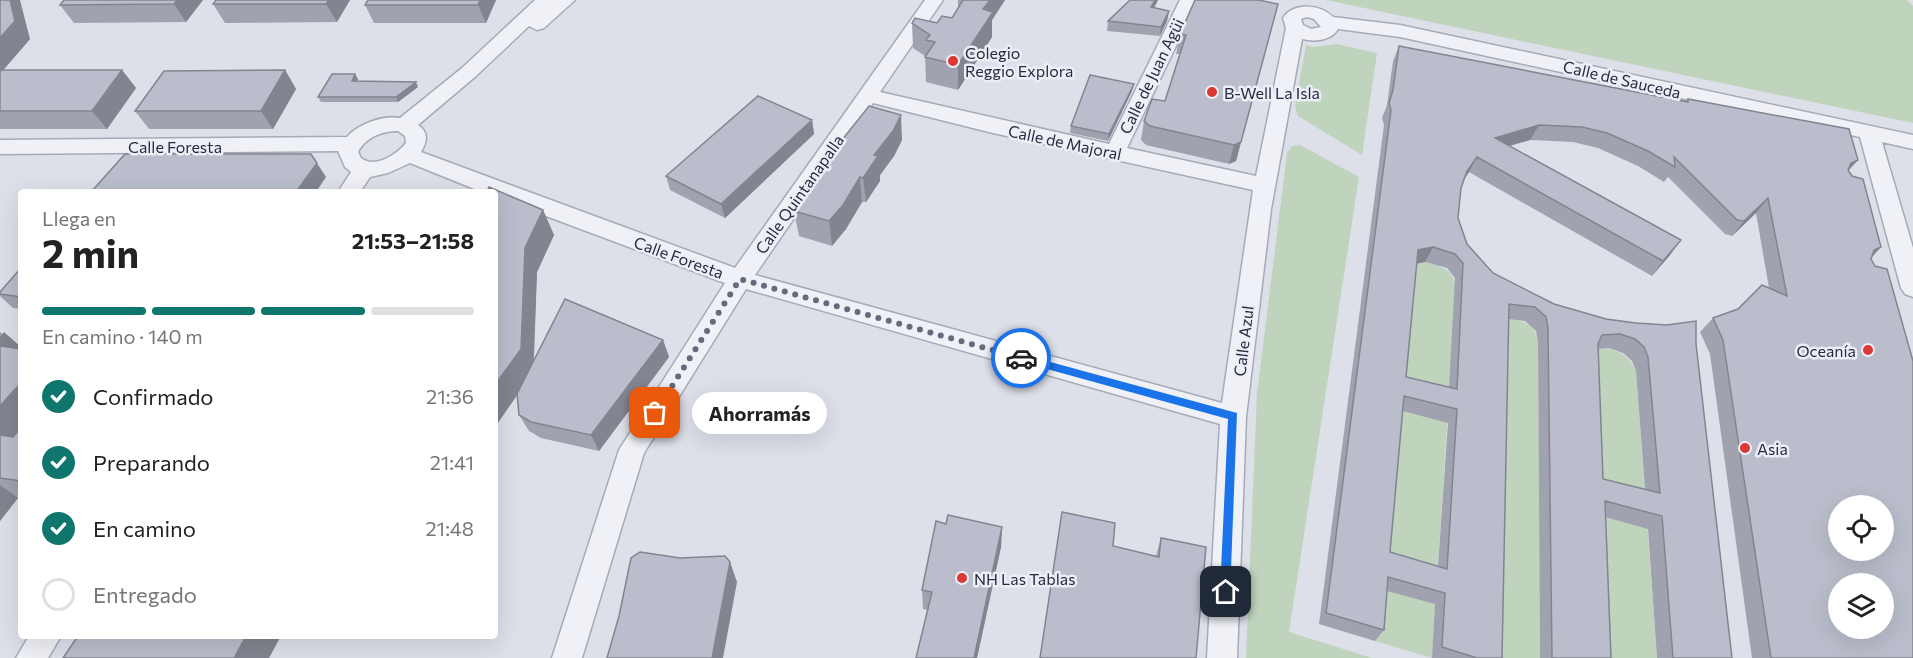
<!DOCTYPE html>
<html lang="es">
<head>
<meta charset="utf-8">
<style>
	:root { --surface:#fff; --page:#f2f2f2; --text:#222; --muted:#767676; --line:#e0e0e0; --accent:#0f766e }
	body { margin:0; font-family:Commissioner,sans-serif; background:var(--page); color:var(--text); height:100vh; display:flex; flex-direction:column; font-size:22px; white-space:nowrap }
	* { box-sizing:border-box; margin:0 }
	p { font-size:20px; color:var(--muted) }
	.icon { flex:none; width:33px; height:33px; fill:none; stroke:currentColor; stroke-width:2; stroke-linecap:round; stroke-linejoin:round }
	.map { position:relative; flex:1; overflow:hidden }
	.sheet { position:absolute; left:18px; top:189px; width:480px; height:450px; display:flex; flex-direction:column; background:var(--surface); border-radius:6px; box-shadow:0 6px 24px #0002 }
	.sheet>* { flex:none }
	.tools { position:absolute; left:1828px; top:495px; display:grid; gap:12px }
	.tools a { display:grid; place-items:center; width:66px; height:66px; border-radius:50%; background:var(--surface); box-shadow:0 6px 24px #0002; font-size:30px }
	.pin { position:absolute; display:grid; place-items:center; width:51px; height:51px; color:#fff; margin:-26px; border-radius:12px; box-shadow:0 3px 9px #0006 }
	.courier { position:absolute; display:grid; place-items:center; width:60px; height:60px; margin:-30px; border:4px solid #1a73e8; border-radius:50%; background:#fff; color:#222; box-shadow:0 2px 8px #0007 }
	.bubble { position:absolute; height:42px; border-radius:21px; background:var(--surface); box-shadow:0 6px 24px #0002; font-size:20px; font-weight:700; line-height:42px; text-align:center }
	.overview em { font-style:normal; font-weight:700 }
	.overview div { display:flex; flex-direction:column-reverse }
	.overview { display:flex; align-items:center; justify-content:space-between; height:102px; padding:0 24px }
	h1 { font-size:39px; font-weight:700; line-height:45px }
	.bar { display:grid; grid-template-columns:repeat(4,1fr); gap:9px 6px; align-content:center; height:72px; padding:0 24px }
	.bar i { height:8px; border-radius:4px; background:var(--line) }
	.bar .on { background:var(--accent) }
	.bar p { grid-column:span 4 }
	ol { padding:0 24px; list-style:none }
	li { display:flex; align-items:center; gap:18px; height:66px }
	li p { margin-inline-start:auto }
	li .icon { padding:6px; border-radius:50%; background:var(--accent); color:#fff; stroke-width:4 }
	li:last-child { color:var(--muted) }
	li i { width:33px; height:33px; border:3px solid var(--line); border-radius:50% }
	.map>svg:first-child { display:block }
	.green { fill:#bfd3bd }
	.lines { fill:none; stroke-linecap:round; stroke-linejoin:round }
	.minor-casing { stroke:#a6aab7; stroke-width:3 }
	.minor { fill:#f0f1f6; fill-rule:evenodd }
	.wall { fill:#a0a3af; fill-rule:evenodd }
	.shaded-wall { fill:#82858f }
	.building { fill:#babecc; stroke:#82858f; stroke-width:1.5; fill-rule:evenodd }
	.route { fill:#1a73e8 }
	.done { stroke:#656a7c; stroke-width:6; stroke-dasharray:0 10.8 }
	.poi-dot { fill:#db3835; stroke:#edeff6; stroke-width:2 }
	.labels { text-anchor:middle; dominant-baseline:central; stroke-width:5; stroke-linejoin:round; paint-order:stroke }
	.poi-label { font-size:16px; fill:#252b41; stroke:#edeff6; text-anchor:start }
	.street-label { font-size:16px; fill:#252b41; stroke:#edeff6 }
</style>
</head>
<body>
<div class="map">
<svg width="1913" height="658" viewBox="0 0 1913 658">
	<rect width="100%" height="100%" fill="#dde0e9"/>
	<!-- green -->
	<path class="green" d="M1326,0H1907L1913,6V123Z
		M1336,44L1377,53L1362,155L1298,116L1295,106L1306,45L1314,47Z
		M1300,145L1359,177L1289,632L1372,658H1246L1257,393L1287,153L1292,146Z
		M1425,262C1442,267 1454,269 1456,289L1432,658L1375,641L1415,264Z
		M1510,319C1525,321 1535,325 1538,341L1540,658H1491L1502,322Z
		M1609,348C1622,353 1630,357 1636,371L1657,658H1597L1591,349Z"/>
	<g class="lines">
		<defs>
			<path id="minor" d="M535,0H575L544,28L537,30L529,26L476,76L418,125C429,132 427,142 421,152L735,268L925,0H943L880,92L1109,144L1180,0H1198L1127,148L1256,176L1286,28L1283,18C1294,2 1320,4 1333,17L1400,25L1913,135V149L1882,142L1913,248V297L1905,294L1901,288L1860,137L1400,37L1338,29C1331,41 1315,42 1302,39L1271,209L1246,417L1237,658H1207L1220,424L746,289L644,453L582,658H552L619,450L725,283L495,197V192H482L410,163L388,173L370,177L360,192H338L351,172L345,167L338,151L0,154V140L347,137C358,124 383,115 400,118L462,68ZM1307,17L1314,19L1321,27L1311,29L1303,25L1301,19ZM873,103L993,133L1253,190L1222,403L755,275ZM398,131L405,136L406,143C396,155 375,169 361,158L358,152C366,137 382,131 398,131Z
				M29,636H61L48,658H16Z"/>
		</defs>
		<!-- minor casing -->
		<use href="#minor" class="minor-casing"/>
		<!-- minor -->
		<use href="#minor" class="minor"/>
	</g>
	<!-- wall -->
	<path class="wall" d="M0,0L30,39L3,70H122L136,88L107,129H0Z
		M64,0H203L186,22L74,23L60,5Z
		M350,0L337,22L225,23L213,4Z
		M368,0H496L486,23H374L365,5Z
		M958,0H1005L992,20V37L958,90L926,82L925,56L913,48L912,23H937L952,18L958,8Z
		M1130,0H1158L1154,8L1169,11L1167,21L1160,36L1107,31L1108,21Z
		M1195,0L1241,142L1236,161L1229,164L1146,145L1141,140L1144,121L1165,101L1180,54H1176L1180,34Z
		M1399,46L1686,101L1688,99L1858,160L1848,171L1881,247L1871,259L1913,658H1752L1710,354L1700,332L1713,318L1738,309L1769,288L1756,213L1732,236L1725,234L1668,177L1664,182L1638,166L1598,148L1573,142L1530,140L1510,146L1670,255L1652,276L1469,172L1464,179L1461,188L1458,218L1467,244L1493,273L1554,304L1696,344L1732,658H1657L1648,529L1605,517L1611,658H1540L1538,342L1536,331L1525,321L1508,319L1502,658H1432L1435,604L1387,591L1384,630L1375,641L1319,624L1384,125L1382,118L1387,105L1393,61ZM1425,262L1447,268L1455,278L1449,387L1406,377L1417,263ZM1609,348L1623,353L1632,361L1636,371L1645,489L1603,479L1598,349ZM1403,411L1448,423L1438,566L1390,552Z
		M285,70L296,89L273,129H149L135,111Z
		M358,79L357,81L418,87L398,102H321L318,97Z
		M1132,91L1108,141L1070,133L1071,126Z
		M812,120L814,134L725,218L670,190L666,176Z
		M902,140L894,156L880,175V181L866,202H862L846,229L832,246L799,236L794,211L809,194Z
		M495,192L543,210L554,235L537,272L534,362L663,340L669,357L599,451L541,438L529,431L519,415L517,395L495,427Z
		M21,268V309L13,308L0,296V292Z
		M0,332L21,347V498H18L0,521Z
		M946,524L1002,527L1001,547L977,658H916L928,610L923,609L922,590Z
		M1161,538L1196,658L1113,546L1156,556Z"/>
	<!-- shaded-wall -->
	<path class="shaded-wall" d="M10,0H20L30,39L0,74V38Z
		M177,0H203L186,22L174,4Z
		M329,0H350L337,22L326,4Z
		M480,0H496L486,23L478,5Z
		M990,0H1005L992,20V37L958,90V65L983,9Z
		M1155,0H1158L1150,16L1151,7Z
		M1169,11L1167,21L1160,36L1161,27Z
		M122,70L136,88L107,129L92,111Z
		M285,70L296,89L273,129L261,111Z
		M355,74L358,79L355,86L352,81Z
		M416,82L418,87L398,102L396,97Z
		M1134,84L1132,91L1108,141L1109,134Z
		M901,115L902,140L894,156L880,175V181L866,202L863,178L874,155Z
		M812,120L814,134L725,218L721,204Z
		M1539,125L1530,140L1487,152L1495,138Z
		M1241,142L1236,161L1229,164L1234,145Z
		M311,154L326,177L316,192H296Z
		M1477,157L1469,172L1460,186L1467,171Z
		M1858,160L1844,175L1851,163Z
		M860,177L862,202L846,229L832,246L829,221Z
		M1768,198L1756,213L1732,236L1744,221Z
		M543,210L554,235L537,272L533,372L495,427V385L525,248Z
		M1681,240L1670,255L1652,276L1663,261Z
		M1433,247L1425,262L1411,265L1418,250Z
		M1881,247L1867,261L1874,250Z
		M4,332L21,347V368L0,352V337Z
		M663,340L669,357L599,451L591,435Z
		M17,387L21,390V439L0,449V406Z
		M0,485L18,498L0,521Z
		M1002,527L1001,547L977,658H974Z
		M730,562L737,582L723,658H712Z
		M246,636H281L269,658H234Z"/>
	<!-- building -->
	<path class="building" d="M0,0H10L15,21L0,38Z
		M64,0H177L174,4L60,5Z
		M216,0H329L326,4H213Z
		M368,0H480L478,5H365Z
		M963,0H990L983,9L993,12L958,65L925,57L935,42L926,40L930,35L912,23L915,18L937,23L942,16L952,18Z
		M1130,0H1155L1151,7L1169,11L1161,27L1108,21Z
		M1195,0H1258L1278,4L1241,142L1234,145L1150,126L1144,121L1152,99L1165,101L1186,35L1180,34Z
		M1399,46L1688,102V99L1849,129L1858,160L1851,163L1848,170L1852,176L1863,179L1881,247L1874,250L1871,259L1875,266L1887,269L1913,361V658H1771L1723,340L1713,318L1738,309L1762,285L1787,296L1768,198L1744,221L1737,220L1674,157L1675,167L1648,151L1607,133L1582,127L1539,125L1495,138L1681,240L1663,261L1477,157L1467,171L1461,188L1458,218L1467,244L1493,273L1554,304L1606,319L1636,323L1667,325L1696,321V344L1732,658H1673L1662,516L1605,501L1611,658H1552L1548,328L1546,317L1535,307L1509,304L1502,658H1477L1442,647L1445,593L1388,577L1384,630L1326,613L1391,110L1389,103L1393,90ZM1433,247L1455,254L1463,263L1457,389L1406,377L1418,250ZM1620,334L1635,339L1644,347L1648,357L1660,493L1603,479L1598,344L1602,335ZM1404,396L1457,409L1447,569L1390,552ZM1839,506H1884V550H1839ZM1839,584H1884V628H1839Z
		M1,70H122L92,111H0V72Z
		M285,70L261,111H135L164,71Z
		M332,74H355L352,81L416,82L396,97H318Z
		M1090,75L1134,84L1109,134L1071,126Z
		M758,96L812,120L721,204L666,176Z
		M869,106L901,115L893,131L874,155L878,156L863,178L860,177L843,205L829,221L794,211L807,193L809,194L830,155Z
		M125,154H311L317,163L296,192H91Z
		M489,187L543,210L525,248L521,349L495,385V192H487Z
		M21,268V297L0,294V292Z
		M565,299L663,340L591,435L531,422L519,415L517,394Z
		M0,346L21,349V387H17L0,406Z
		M21,428V481L0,478V435L13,437Z
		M1062,512L1115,523L1113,546L1159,557L1161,538L1206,547L1196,658H1040Z
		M948,515L1002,527L974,658H916L932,592L922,590L936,521L946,524Z
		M640,552L680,558L725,556L730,562L712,658H607L619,616L631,558Z
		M78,636H246L234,658H63Z"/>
	<!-- route -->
	<path class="route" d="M1021,354L1237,413L1230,595L1226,597L1220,592L1228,419L1018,361V355Z"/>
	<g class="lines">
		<!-- done -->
		<path class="done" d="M655,413L740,279L1021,358"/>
	</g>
	<!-- markers -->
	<g class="poi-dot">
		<circle cx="953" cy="61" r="6"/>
		<circle cx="1212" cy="92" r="6"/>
		<circle cx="1868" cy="350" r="6"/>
		<circle cx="1745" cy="448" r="6"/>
		<circle cx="962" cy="578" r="6"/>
	</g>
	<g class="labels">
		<!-- poi labels -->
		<g class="poi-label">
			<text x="965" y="52">Colegio<tspan x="965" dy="18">Reggio Explora</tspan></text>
			<text x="1224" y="92">B-Well La Isla</text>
			<text x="1856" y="350" text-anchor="end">Oceanía</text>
			<text x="1757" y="448">Asia</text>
			<text x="974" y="578">NH Las Tablas</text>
		</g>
		<!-- street labels -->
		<g class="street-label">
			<text transform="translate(1151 76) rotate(-64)">Calle de Juan Agüi</text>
			<text transform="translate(1622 79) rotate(13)">Calle de Sauceda</text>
			<text transform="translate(1065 142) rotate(12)">Calle de Majoral</text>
			<text x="175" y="146">Calle Foresta</text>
			<text transform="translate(799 194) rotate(-55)">Calle Quintanapalla</text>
			<text transform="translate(679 257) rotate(20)">Calle Foresta</text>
			<text transform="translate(1243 341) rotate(-83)">Calle Azul</text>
		</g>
	</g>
</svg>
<div class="tools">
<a><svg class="icon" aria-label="locate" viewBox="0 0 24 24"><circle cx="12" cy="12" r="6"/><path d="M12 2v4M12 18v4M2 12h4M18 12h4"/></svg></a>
<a><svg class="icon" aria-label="layers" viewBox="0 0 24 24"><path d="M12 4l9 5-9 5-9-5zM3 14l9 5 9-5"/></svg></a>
</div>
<div class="pin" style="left:655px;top:413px;background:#ea580c"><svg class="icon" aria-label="bag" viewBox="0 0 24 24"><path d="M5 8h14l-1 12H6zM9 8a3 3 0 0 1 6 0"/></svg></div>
<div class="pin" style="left:1226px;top:592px;background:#1f2937"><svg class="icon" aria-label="home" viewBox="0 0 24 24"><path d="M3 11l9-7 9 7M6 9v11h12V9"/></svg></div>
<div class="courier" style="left:1021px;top:358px"><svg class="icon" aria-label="car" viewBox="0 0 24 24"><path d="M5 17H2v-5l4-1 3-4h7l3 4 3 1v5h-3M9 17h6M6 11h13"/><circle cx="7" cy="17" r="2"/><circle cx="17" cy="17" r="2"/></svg></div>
<div class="bubble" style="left:692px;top:392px;width:135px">Ahorramás</div>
<section class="sheet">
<div class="overview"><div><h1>2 min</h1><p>Llega en</p></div><em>21:53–21:58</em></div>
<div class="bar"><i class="on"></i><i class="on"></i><i class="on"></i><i></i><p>En camino · 140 m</p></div>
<ol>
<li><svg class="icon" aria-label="check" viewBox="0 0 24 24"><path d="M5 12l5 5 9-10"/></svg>Confirmado<p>21:36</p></li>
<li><svg class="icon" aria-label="check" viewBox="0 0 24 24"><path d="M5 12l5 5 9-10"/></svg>Preparando<p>21:41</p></li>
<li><svg class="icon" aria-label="check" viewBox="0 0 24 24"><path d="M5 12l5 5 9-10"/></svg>En camino<p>21:48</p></li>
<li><i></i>Entregado</li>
</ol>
</section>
</div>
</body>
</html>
